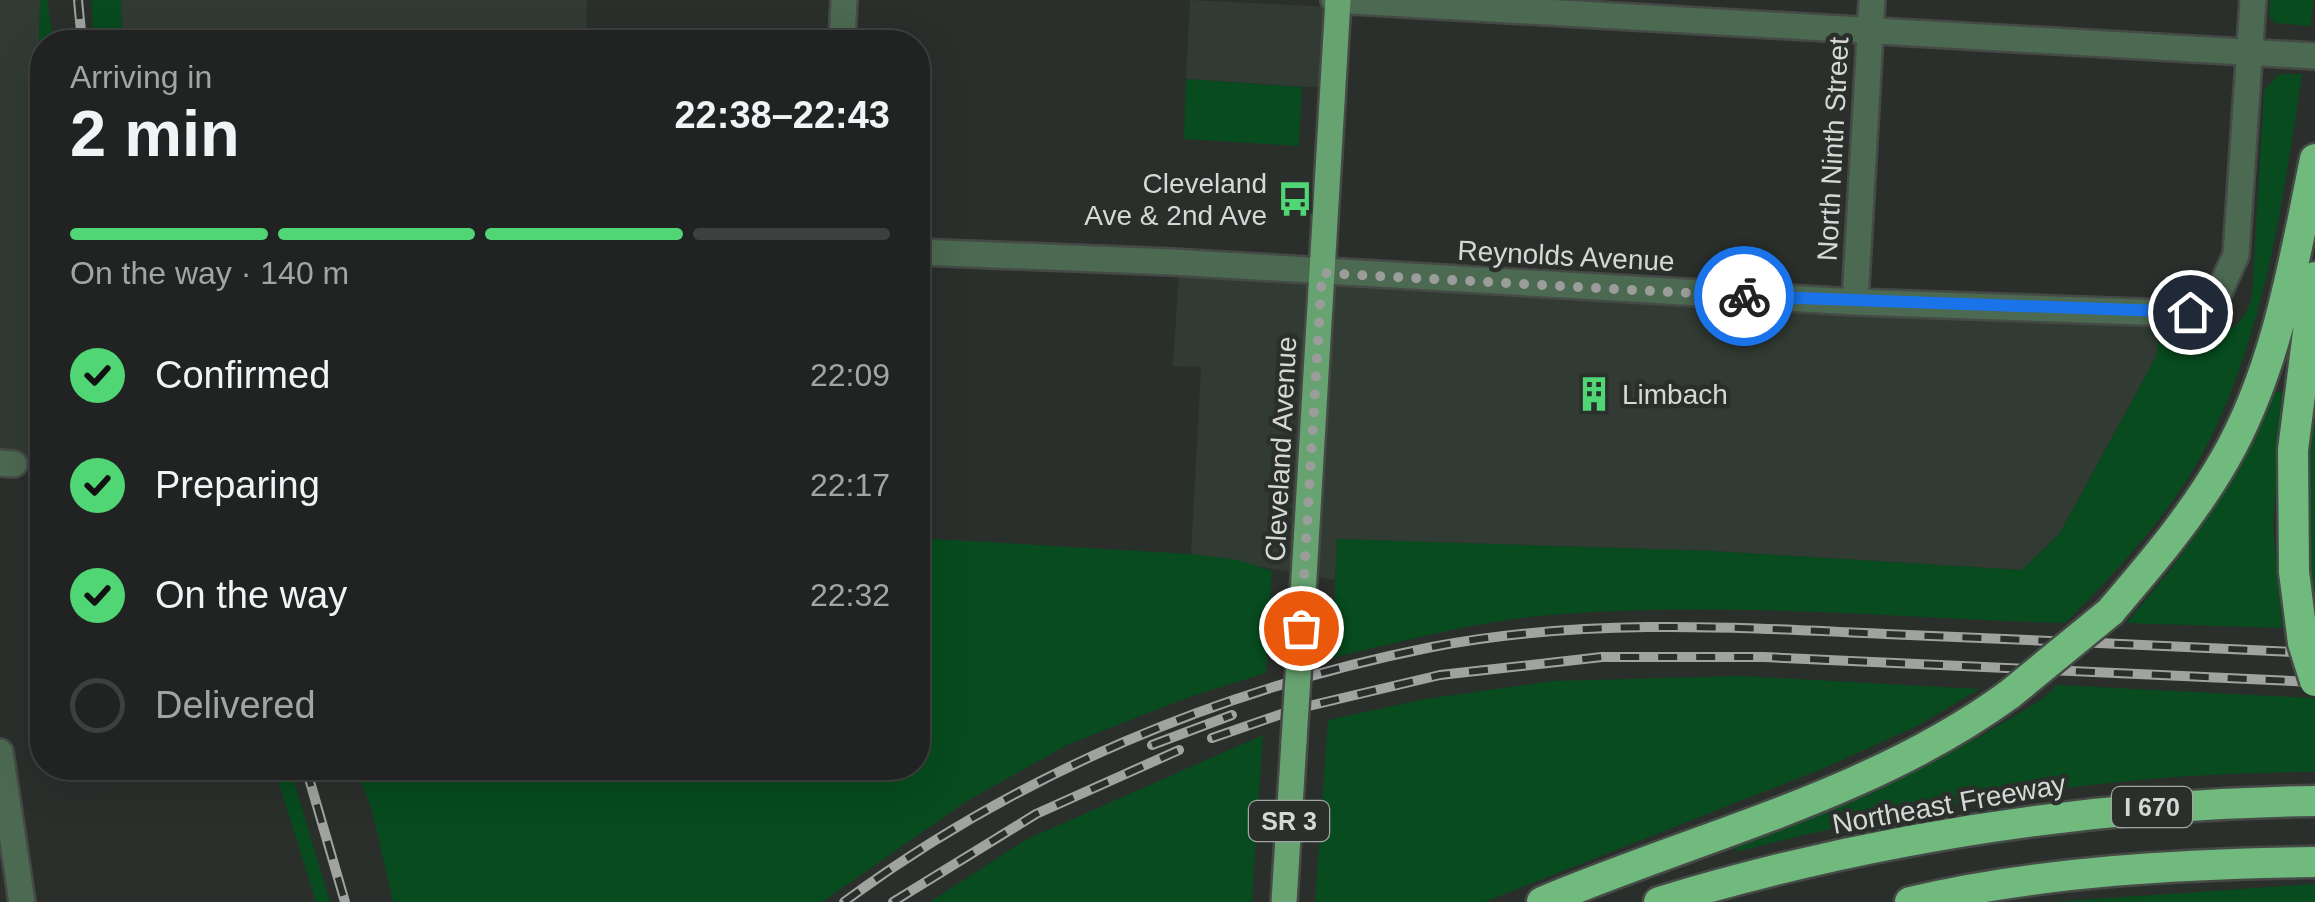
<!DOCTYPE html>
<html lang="en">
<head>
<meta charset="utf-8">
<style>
	:root { --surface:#202321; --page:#282b2a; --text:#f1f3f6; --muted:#a2a4a5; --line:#3d403f; --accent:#50d674 }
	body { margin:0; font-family:Helvetica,sans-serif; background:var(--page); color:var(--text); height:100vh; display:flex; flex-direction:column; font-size:38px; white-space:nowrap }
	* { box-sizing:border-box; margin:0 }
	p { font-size:32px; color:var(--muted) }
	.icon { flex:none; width:55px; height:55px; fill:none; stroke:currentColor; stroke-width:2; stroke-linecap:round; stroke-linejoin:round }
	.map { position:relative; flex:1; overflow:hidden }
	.drawer { position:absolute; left:30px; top:30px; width:900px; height:750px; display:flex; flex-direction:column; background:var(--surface); border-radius:40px; box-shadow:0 10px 40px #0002,0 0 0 2px var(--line) }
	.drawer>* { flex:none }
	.pin { position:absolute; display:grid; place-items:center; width:85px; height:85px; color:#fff; margin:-42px; border:5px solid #fff; border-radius:50%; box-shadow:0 2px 10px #0007 }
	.courier { position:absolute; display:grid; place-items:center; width:100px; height:100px; margin:-50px; border:8px solid #1a73e8; border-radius:50%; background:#fff; color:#222; box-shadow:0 2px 12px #0007 }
	.summary em { font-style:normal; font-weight:600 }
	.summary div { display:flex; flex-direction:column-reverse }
	.summary { display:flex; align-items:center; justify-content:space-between; height:170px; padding:0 40px }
	h1 { font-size:65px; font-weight:600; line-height:75px }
	.bar { display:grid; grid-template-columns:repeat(4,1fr); gap:15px 10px; align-content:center; height:120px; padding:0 40px }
	.bar i { height:12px; border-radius:8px; background:var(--line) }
	.bar .selected { background:var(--accent) }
	.bar p { grid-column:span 4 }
	ol { padding:0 40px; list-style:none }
	li { display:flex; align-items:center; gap:30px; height:110px }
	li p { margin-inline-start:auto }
	li .icon { padding:10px; border-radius:50%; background:var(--accent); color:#111; stroke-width:4 }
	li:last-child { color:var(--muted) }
	li i { width:55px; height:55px; border:5px solid var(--line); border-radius:50% }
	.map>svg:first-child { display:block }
	.built { fill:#313a33 }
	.green { fill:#074b1e }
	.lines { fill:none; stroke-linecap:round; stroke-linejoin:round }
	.minor-casing { stroke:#464a47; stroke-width:30 }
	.tertiary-casing { stroke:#464a47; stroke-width:30 }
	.primary-casing { stroke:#464a47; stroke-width:30 }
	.motorway-casing { stroke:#464a47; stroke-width:35 }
	.minor { stroke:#4c6951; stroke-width:25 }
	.tertiary { stroke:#4c6951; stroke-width:25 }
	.primary { stroke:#66a371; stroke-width:25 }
	.motorway { stroke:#70ba7e; stroke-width:30 }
	.rail-casing { stroke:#a1a3a1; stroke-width:10 }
	.rail { stroke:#2b2f2c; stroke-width:6; stroke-dasharray:19; stroke-linecap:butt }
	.primary-bridge-casing { stroke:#464a47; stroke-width:30; stroke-linecap:butt }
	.motorway-bridge-casing { stroke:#464a47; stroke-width:35; stroke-linecap:butt }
	.primary-bridge { stroke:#66a371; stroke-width:25 }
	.motorway-bridge { stroke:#70ba7e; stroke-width:30 }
	.done { stroke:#9a9d9a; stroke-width:10; stroke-dasharray:0 18 }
	.route { stroke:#1a73e8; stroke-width:12 }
	.labels { text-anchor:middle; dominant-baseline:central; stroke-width:9; stroke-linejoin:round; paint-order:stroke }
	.shield { fill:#2b2f2c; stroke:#a3a5a3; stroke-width:2.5 }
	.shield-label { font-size:25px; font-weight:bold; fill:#d6d8d6 }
	.street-label { font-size:28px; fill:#d6d8d6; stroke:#2b2f2c }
	.poi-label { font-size:28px; fill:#d6d8d6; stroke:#2b2f2c; text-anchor:end }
</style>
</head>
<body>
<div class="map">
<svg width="2315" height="902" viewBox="0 0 2315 902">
	<rect width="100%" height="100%" fill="#2b2f2c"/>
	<!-- built -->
	<path class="built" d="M0,0H40L35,471L0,466Z
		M121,0H587L586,42H122Z
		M1190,0L1332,7L1326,88L1186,79Z
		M1179,270L2160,318V334L2156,357L2060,533L2022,570L1712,551L1338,539L1335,580L1191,554L1201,367L1173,366Z"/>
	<!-- green -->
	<path class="green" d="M40,0H47L54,42H42V134L37,133Z
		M91,0H121L122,42H94Z
		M2270,0H2314L2310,26L2275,23L2269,16Z
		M2279,74H2302C2283,198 2267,322 2211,437C2177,507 2120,568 2065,623C1892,618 1714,600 1540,616C1470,623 1400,642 1332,658L1337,539L1712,551L2022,570L2060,533L2156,357L2160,334C2203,336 2237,346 2252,297L2264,90Z
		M1186,79L1302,87L1299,146L1184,139Z
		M2315,350V628C2301,534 2307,444 2315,350Z
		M2274,390L2283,393L2273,525L2282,628L2126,623C2195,544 2232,486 2274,390Z
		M918,538L1191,554L1239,560L1272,571L1266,673L1189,697L1069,744L967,801L822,902H393L372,810L356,768H918Z
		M1739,676L1979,689L1919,725L1824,768L1484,902H1315L1328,720L1425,699L1552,681Z
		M2057,685L2315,698V772C2119,772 1925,803 1736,852L1734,843L1872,790L1981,736L2044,698Z
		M1263,735L1252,902H930L1025,840Z
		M274,768H290L330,902H316Z
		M2315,884V902H2051Z"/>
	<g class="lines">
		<defs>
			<path id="minor" d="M842,42L844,0
				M918,252L1172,262L1855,302L2170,313L2211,310L2236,255L2253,0
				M1855,302L1872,0
				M0,463L14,464
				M0,752L22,902"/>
			<path id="tertiary" d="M1334,0L2315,56"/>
			<path id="primary" d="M1301,628L1338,0
				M1284,902L1294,741"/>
			<path id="motorway" d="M2294,572L2293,450L2315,277
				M2110,612C2152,563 2193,515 2225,459C2277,368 2294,261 2315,159
				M1542,902C1699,836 1872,795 2010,694
				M1659,902C1873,837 2092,804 2315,801
				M1910,902C2041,871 2181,864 2315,862"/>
		</defs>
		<!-- minor casing -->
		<use href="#minor" class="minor-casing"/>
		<!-- tertiary casing -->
		<use href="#tertiary" class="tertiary-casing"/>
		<!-- primary casing -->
		<use href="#primary" class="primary-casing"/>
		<!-- motorway casing -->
		<use href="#motorway" class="motorway-casing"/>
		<!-- minor -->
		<use href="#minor" class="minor"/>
		<!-- tertiary -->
		<use href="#tertiary" class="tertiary"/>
		<!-- primary -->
		<use href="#primary" class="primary"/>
		<!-- motorway -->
		<use href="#motorway" class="motorway"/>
		<defs>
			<path id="rail" d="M78,0L82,42
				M1212,738L1296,709L1440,675L1602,657H1764L2315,682
				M1152,745L1232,715
				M306,768L345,902
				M844,902C1019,773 1220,689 1432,647C1580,618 1735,627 1885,634C2028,640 2172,646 2315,653
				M893,902L1036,814L1179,750"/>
		</defs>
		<!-- rail casing -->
		<use href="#rail" class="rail-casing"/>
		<!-- rail -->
		<use href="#rail" class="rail"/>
		<defs>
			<path id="primary-bridge" d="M1294,741L1301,628"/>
			<path id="motorway-bridge" d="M2294,572L2303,643L2315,681
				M2010,694L2110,612"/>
		</defs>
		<!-- primary-bridge casing -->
		<use href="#primary-bridge" class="primary-bridge-casing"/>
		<!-- motorway-bridge casing -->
		<use href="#motorway-bridge" class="motorway-bridge-casing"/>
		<!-- primary-bridge -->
		<use href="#primary-bridge" class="primary-bridge"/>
		<!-- motorway-bridge -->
		<use href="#motorway-bridge" class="motorway-bridge"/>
	</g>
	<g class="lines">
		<!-- done -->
		<path class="done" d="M1301,628L1322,273L1744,296"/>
		<!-- route -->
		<path class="route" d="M1744,296L2190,312"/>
	</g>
	<!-- icons -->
	<defs>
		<symbol id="bus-bare" viewBox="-9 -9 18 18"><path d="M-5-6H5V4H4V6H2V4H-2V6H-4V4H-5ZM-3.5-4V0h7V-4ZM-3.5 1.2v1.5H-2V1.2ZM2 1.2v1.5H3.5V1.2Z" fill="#50d674" stroke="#2b2f2c" stroke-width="2.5" paint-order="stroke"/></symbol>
		<symbol id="building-bare" viewBox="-9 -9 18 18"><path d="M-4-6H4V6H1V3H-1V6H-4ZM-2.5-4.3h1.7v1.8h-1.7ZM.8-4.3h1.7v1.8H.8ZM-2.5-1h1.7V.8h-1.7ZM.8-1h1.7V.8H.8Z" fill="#50d674" stroke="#2b2f2c" stroke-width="2.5" paint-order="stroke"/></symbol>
	</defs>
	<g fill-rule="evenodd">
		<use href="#bus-bare" x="1270" y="174" width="50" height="50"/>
		<use href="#building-bare" x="1569" y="369" width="50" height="50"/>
	</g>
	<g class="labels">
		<!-- shield labels -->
		<g class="shield">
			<rect x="2112" y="787" width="80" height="40" rx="8"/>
			<rect x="1249" y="801" width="80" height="40" rx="8"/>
		</g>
		<g class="shield-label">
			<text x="2152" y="807">I 670</text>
			<text x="1289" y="821">SR 3</text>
		</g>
		<!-- street labels -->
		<g class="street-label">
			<text transform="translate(1833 149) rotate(-87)">North Ninth Street</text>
			<text transform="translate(1566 256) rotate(3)">Reynolds Avenue</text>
			<text transform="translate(1281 449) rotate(-87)">Cleveland Avenue</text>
			<text transform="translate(1949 804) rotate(-10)">Northeast Freeway</text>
		</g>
		<!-- poi labels -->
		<g class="poi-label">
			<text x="1267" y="183">Cleveland<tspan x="1267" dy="32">Ave &amp; 2nd Ave</tspan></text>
			<text x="1622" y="394" text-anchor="start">Limbach</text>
		</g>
	</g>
</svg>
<div class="pin" style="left:1301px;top:628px;background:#ea580c"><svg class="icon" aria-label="bag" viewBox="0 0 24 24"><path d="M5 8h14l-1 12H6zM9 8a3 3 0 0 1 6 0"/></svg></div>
<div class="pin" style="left:2190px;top:312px;background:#1f2937"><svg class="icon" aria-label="home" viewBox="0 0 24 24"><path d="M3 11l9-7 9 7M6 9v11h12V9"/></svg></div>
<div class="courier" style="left:1744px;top:296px"><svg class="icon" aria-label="bike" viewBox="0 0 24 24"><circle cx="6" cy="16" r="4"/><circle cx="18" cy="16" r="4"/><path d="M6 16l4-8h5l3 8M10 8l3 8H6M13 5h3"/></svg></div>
<section class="drawer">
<div class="summary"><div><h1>2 min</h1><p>Arriving in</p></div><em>22:38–22:43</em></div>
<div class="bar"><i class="selected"></i><i class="selected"></i><i class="selected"></i><i></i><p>On the way · 140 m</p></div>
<ol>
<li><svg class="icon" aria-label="check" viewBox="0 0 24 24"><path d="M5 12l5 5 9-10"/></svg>Confirmed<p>22:09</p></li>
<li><svg class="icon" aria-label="check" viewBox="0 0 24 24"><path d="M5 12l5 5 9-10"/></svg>Preparing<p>22:17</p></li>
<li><svg class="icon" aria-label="check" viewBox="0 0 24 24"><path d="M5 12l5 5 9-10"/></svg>On the way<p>22:32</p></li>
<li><i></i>Delivered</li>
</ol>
</section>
</div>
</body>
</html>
